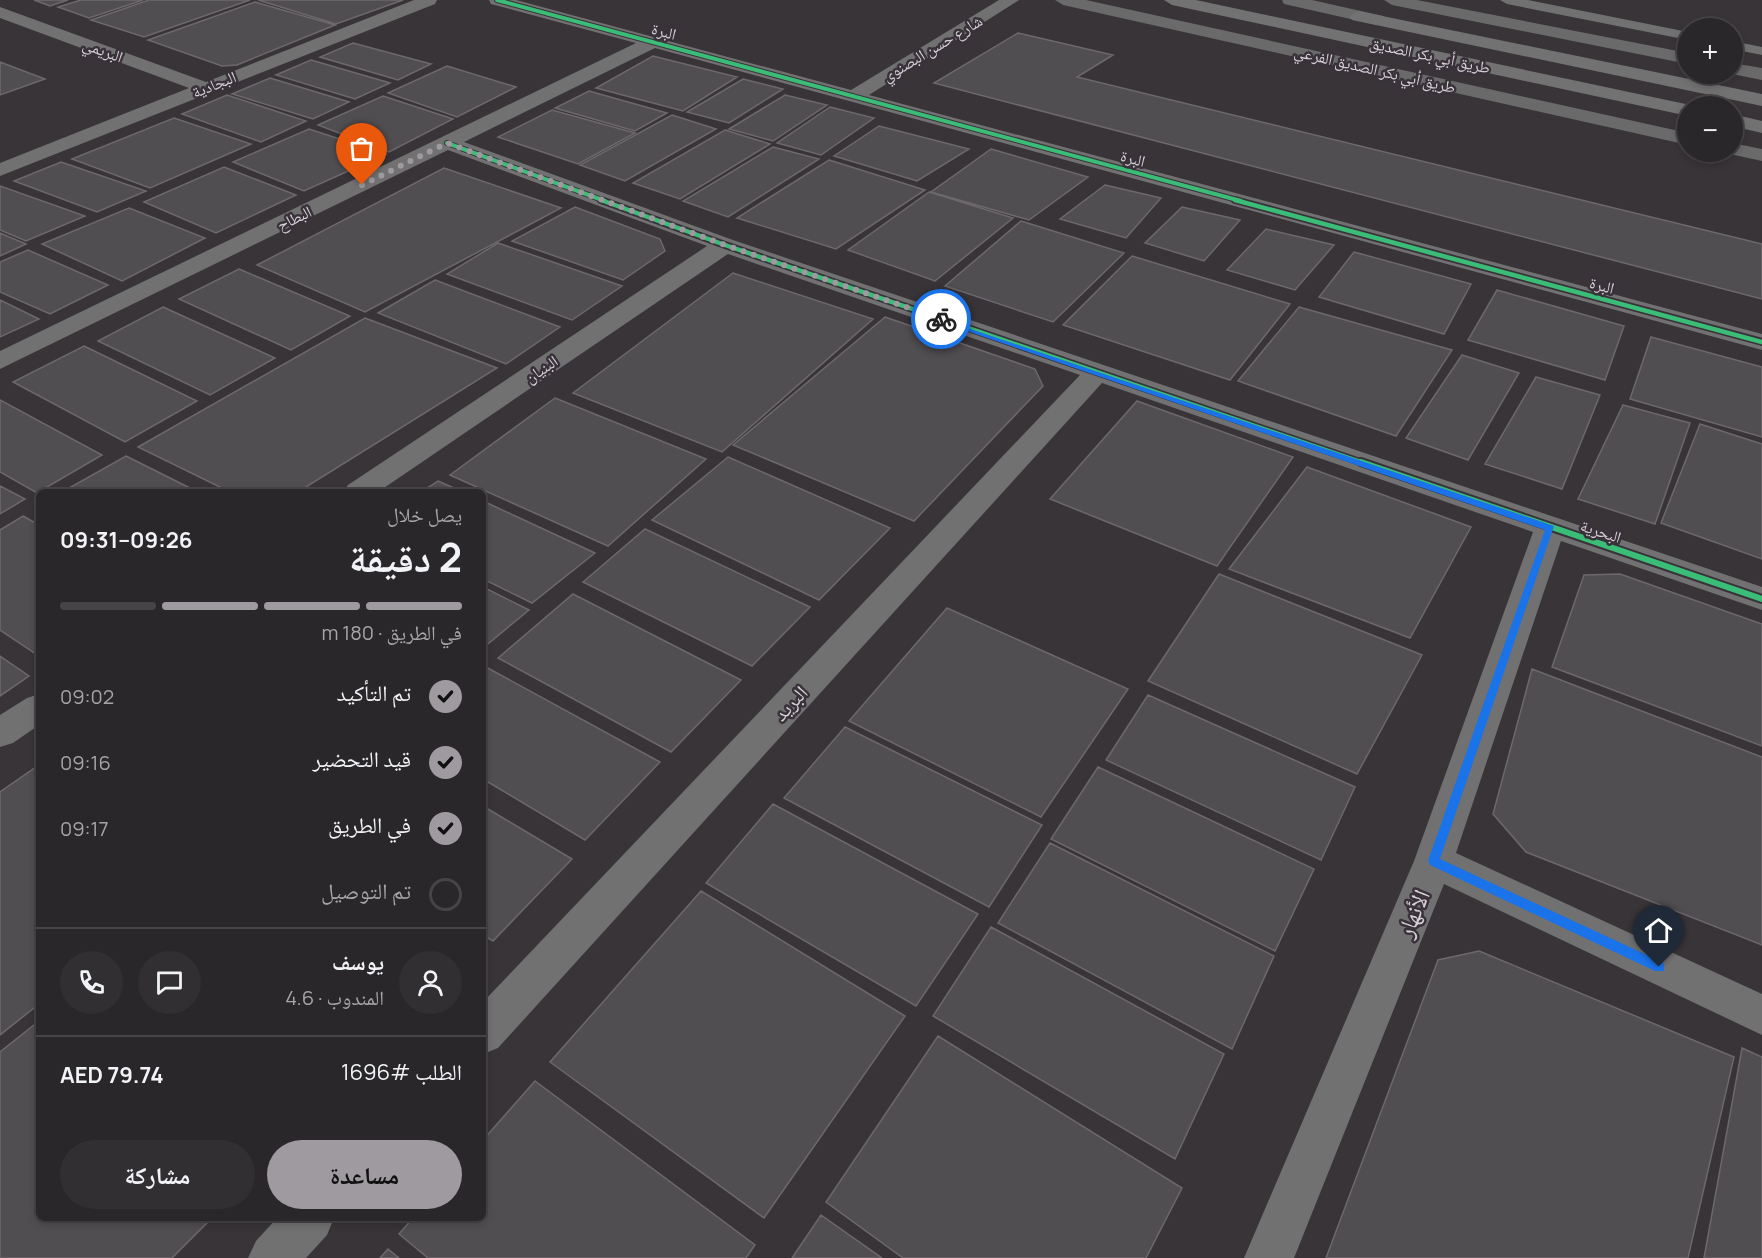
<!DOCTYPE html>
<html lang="ar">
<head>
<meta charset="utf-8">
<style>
	:root { --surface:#2a272a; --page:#322f32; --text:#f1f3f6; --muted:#a5a5a8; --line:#464447; --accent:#9f9a9f }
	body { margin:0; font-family:Manrope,"Noto Naskh Arabic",sans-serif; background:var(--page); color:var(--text); direction:rtl; height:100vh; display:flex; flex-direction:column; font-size:22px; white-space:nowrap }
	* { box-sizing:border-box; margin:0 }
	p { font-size:20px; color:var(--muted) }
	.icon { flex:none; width:33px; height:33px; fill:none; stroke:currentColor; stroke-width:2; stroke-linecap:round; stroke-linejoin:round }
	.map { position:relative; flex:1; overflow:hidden; direction:ltr }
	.side { position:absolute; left:36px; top:489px; width:450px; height:732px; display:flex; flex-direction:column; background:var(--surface); border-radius:9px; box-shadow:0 3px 9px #0003,0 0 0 2px var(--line); direction:rtl }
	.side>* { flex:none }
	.tools { position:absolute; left:1677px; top:18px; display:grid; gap:12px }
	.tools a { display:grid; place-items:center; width:66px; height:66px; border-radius:50%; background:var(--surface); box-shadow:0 3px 9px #0003,0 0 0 2px var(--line); font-size:30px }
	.pin { position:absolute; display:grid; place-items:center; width:51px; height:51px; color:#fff; margin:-62px -26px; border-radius:50% 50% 50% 0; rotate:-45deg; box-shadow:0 0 6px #0007 }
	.pin .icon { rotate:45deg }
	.courier { position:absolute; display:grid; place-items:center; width:60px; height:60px; margin:-30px; border:4px solid #1a73e8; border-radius:50%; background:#fff; color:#222; box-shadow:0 2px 8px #0007 }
	.head em { font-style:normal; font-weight:700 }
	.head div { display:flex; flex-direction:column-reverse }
	.head { display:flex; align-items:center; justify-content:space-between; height:102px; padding:0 24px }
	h1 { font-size:39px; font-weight:700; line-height:45px }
	.bar { display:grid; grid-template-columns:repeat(4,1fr); gap:9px 6px; align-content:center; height:72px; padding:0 24px }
	.bar i { height:8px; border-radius:4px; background:var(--line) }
	.bar .on { background:var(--accent) }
	.bar p { grid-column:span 4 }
	.line { display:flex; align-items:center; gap:15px; padding:0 24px; border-top:2px solid var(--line) }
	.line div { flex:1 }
	.round { display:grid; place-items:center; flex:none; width:63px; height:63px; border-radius:32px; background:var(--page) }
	ol { padding:0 24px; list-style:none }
	li { display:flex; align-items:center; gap:18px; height:66px }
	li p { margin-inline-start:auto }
	li .icon { padding:6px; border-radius:50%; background:var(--accent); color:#111; stroke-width:4 }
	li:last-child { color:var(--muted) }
	li i { width:33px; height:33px; border:3px solid var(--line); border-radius:50% }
	.cta { display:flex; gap:12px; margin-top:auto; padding:12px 24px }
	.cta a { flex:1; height:69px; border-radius:36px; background:var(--accent); color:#111; font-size:24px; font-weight:700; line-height:69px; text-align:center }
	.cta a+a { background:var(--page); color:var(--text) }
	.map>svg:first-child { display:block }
	.building { fill:#514e51; stroke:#6c686c; stroke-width:1.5 }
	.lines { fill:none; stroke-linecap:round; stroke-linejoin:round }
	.lane { fill:#717171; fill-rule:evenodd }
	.street { fill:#717171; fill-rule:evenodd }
	.secondary { fill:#6b6a6b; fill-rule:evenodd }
	.primary { fill:#737272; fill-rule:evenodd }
	.cycleway-far2-casing { stroke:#3a323a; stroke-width:6 }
	.cycleway-far1-casing { stroke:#3a323a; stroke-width:8 }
	.cycleway-casing { stroke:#3a323a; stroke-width:10 }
	.cycleway-far2 { stroke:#3abd76; stroke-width:4 }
	.cycleway-far1 { stroke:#3abd76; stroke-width:4.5 }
	.cycleway { stroke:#3abd76; stroke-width:6 }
	.route { fill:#1a73e8 }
	.done { stroke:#9f9a9f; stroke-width:6; stroke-dasharray:0 10.8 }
	.labels { text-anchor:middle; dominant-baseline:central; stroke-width:5; stroke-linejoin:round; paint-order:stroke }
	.far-street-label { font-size:16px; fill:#d6d1d6; stroke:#3a323a }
	.street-label { font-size:20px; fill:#d6d1d6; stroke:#3a323a }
	.near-street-label { font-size:24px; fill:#d6d1d6; stroke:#3a323a }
</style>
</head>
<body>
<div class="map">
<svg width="1762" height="1258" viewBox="0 0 1762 1258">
	<rect width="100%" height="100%" fill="#383438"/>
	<!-- building -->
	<path class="building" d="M34,0H68L50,6Z
		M81,0H143L89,18L58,7Z
		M149,0H250L144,37L91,20Z
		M258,0H403L336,24Z
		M255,2L335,25L237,65L222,66L148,40Z
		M1018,33L1113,55L1077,77L1762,244V299L934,83Z
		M353,43L431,64L398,80L320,57Z
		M653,56L737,77L683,111L596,88Z
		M311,60L390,83L355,99L276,75Z
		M0,62L45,79L0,95Z
		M447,66L516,87L457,117L388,93Z
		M270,78L349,102L313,119L232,94Z
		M743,79L783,89L729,123L687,112Z
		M589,91L667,113L635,131L555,108Z
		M227,95L306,121L261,142L182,114Z
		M785,95L827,105L773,141L729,129Z
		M383,96L453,119L389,152L318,125Z
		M830,107L874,118L821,155L777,143Z
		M552,110L635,133L578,164L498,137Z
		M672,115L716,129L625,181L580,165Z
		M174,118L251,144L150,188L72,159Z
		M879,126L969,149L917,181L834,156Z
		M309,129L386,154L304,191L233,162Z
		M725,130L770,144L680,199L633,183Z
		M773,147L819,159L728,217L683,201Z
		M991,149L1088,177L1029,220L931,192Z
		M829,160L925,190L836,249L737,218Z
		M61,162L146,191L97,212L14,181Z
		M224,167L296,195L216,233L144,202Z
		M444,168L561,208L365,312L257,265Z
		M1105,185L1161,198L1126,238L1060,219Z
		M0,186L85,216L26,241L0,230Z
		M929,192L1013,218L935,281L848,250Z
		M575,207L660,239L665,251L623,280L512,241Z
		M1182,207L1240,220L1204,261L1145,243Z
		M129,208L205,238L122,281L42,244Z
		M1021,221L1124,253L1053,322L945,286Z
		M1266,229L1334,245L1295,290L1227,270Z
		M0,233L26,244L0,256Z
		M498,243L622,286L572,320L447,274Z
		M28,250L108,285L50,314L0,292V262Z
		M1354,252L1471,284L1444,334L1319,297Z
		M1132,256L1290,304L1230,380L1063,325Z
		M239,269L350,316L291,350L179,299Z
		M733,273L873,319L722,452L573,393Z
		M435,280L560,327L506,364L378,313Z
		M1497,290L1624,326L1605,380L1468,340Z
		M0,300L39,319L0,337Z
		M163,307L275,358L210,395L98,341Z
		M1299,307L1452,350L1396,436L1238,381Z
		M885,317L1035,369L1043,386L914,521L733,445Z
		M365,318L497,368L298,492H230L138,447Z
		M1651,337L1762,367V437L1630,399Z
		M84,346L197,401L125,442L13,382Z
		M1462,355L1519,373L1468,460L1406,438Z
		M1536,377L1600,395L1562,489L1485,464Z
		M555,398L706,459L608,546L450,475Z
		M0,400L102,455L37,493L0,472Z
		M1137,401L1293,457L1217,566L1050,499Z
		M1623,405L1690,423L1655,524L1578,499Z
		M1700,424L1762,444V559L1661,523Z
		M126,456L198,492H62Z
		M728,457L890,528L819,600L652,520Z
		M1307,467L1471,527L1410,638L1229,569Z
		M438,481L463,492H421Z
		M0,486L25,499L0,514Z
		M483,501L595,553L532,603L483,579Z
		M23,516L39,525V656L0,630V530Z
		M645,529L810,607L752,666L583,582Z
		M1219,574L1422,655L1357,774L1148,681Z
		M1620,574L1762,624V746L1552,667L1584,575Z
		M483,587L529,610L483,648Z
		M573,594L741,680L671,752L498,658Z
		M947,608L1128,689L1041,817L849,721Z
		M0,656L29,676L0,696Z
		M486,667L660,762L585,840L483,779V669Z
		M1532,669L1762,757V945L1526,852L1493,814Z
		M1148,695L1355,787L1321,860L1106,760Z
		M845,727L1042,825L989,907L784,798Z
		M39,765V1004L0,1035V792Z
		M1098,767L1314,869L1275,951L1051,839Z
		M773,804L978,914L916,1006L706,883Z
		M483,806L572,859L493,941L483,935Z
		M1050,843L1274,956L1232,1049L998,923Z
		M701,891L905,1016L764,1218L550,1062Z
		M991,927L1224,1054L1175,1159L933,1016Z
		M1479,951L1734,1057L1688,1258H1326L1438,960Z
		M39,1021V1218H212L172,1258H0V1052Z
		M938,1036L1182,1188L1146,1258H903L826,1202Z
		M1742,1048L1762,1057V1258H1704Z
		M535,1081L755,1245L746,1258H428L399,1234L413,1218H483V1140Z
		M821,1215L882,1258H792Z
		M388,1249L399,1258H380Z"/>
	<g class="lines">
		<!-- lane -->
		<path class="lane" d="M1500,0H1528L1688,32V40L1507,4Z
			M1732,41L1762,47V55L1732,49Z"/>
		<!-- street -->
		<path class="street" d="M414,0H437L435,4L0,176V163L189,88L0,18V7L206,82Z
			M489,0H516L851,90L999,0H1019L869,95L1762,334V350L655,48L464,142L733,240L1762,587V610L1561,541L1456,853L1762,994V1035L1444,884L1294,1258H1244L1414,861L1533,532L1102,383L498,1048L483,1054V1002L1080,375L728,254L378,492H343L348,485L707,246L448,150L0,369V351L636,43L491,4Z
			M39,694V725L13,743L0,747V715L27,698Z
			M277,1218H334L327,1235L306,1258H248L256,1241Z"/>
		<!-- secondary -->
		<path class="secondary" d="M1055,0H1086L1688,133V145L1063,5Z
			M1282,0H1312L1383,16L1386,20L1377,25L1284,4Z
			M1384,0H1417L1688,53V64L1392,5Z
			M1732,63L1762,68V80L1732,74Z
			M1732,143L1762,149V161L1725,153L1723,152H1732Z"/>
		<!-- primary -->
		<path class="primary" d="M1164,0H1196L1695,106H1688V116L1172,5Z
			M1358,11L1762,94V106L1352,20L1349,16Z
			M1732,114L1762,121V133L1732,126Z"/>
		<defs>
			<path id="cycleway-far2" d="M497,0L1241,201
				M447,143L605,201"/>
			<path id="cycleway-far1" d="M601,200L725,245L1366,464
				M1235,200L1762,342"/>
			<path id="cycleway" d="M1361,462L1762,599"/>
		</defs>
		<!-- cycleway-far2 casing -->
		<use href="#cycleway-far2" class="cycleway-far2-casing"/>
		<!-- cycleway-far1 casing -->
		<use href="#cycleway-far1" class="cycleway-far1-casing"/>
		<!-- cycleway casing -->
		<use href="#cycleway" class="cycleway-casing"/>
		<!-- cycleway-far2 -->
		<use href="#cycleway-far2" class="cycleway-far2"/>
		<!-- cycleway-far1 -->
		<use href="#cycleway-far1" class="cycleway-far1"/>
		<!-- cycleway -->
		<use href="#cycleway" class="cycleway"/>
	</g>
	<!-- route -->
	<path class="route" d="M938,318L1554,526L1440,859L1664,963V971H1655L1430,865L1428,861L1545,530L938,321Z"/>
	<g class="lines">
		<!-- done -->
		<path class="done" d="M362,185L447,143L725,245L941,319"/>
	</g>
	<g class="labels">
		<!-- far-street labels -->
		<g class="far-street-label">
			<text transform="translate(664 31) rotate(15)">البرة</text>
			<text transform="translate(932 48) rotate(-31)">شارع حسن البصنوي</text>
			<text transform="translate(103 50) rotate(20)">البريمي</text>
			<text transform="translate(1430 55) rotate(12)">طريق أبي بكر الصديق</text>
			<text transform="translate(1375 69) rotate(13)">طريق أبي بكر الصديق الفرعي</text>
			<text transform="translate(214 84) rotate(-22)">البجادية</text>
			<text transform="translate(1133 158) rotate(15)">البرة</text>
			<text transform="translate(294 218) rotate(-26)">البطاح</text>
			<text transform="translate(1602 285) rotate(15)">البرة</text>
			<text transform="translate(541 369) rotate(-34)">البنيان</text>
			<text transform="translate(1601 531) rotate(18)">البحرية</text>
		</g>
		<!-- street labels -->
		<g class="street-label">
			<text transform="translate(790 703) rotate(-47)">البريد</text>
		</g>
		<!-- near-street labels -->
		<g class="near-street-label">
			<text transform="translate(1412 913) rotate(-67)">الأنهار</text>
		</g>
	</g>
</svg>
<div class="tools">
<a>+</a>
<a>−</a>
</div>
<div class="pin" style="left:362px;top:185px;background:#ea580c"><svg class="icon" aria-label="bag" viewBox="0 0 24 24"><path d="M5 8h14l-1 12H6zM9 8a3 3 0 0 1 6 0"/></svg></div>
<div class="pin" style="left:1659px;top:967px;background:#1f2937"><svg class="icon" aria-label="home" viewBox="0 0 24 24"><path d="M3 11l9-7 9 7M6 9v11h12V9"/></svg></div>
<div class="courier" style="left:941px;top:319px"><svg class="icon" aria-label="bike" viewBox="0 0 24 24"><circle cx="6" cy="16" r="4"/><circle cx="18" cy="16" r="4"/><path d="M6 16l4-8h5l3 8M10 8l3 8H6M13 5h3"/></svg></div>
<section class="side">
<div class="head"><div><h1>2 دقيقة</h1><p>يصل خلال</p></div><em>09:26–09:31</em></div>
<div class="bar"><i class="on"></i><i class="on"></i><i class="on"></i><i></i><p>في الطريق · 180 m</p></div>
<ol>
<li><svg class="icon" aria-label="check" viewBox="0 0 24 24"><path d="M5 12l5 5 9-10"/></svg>تم التأكيد<p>09:02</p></li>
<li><svg class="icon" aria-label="check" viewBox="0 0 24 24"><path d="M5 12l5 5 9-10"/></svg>قيد التحضير<p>09:16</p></li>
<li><svg class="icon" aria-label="check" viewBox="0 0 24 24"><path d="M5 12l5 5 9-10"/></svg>في الطريق<p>09:17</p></li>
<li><i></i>تم التوصيل</li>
</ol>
<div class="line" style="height:108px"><a class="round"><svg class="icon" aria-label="person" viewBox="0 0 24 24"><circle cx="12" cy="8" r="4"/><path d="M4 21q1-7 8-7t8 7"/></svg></a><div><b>يوسف</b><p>المندوب · 4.6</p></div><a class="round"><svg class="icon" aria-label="chat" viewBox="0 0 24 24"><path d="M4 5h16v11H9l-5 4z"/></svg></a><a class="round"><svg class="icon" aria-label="phone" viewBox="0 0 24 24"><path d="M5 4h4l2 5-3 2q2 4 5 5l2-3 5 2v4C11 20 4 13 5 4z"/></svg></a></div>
<div class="line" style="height:78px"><div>الطلب #1696</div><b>AED 79.74</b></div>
<div class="cta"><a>مساعدة</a><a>مشاركة</a></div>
</section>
</div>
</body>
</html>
